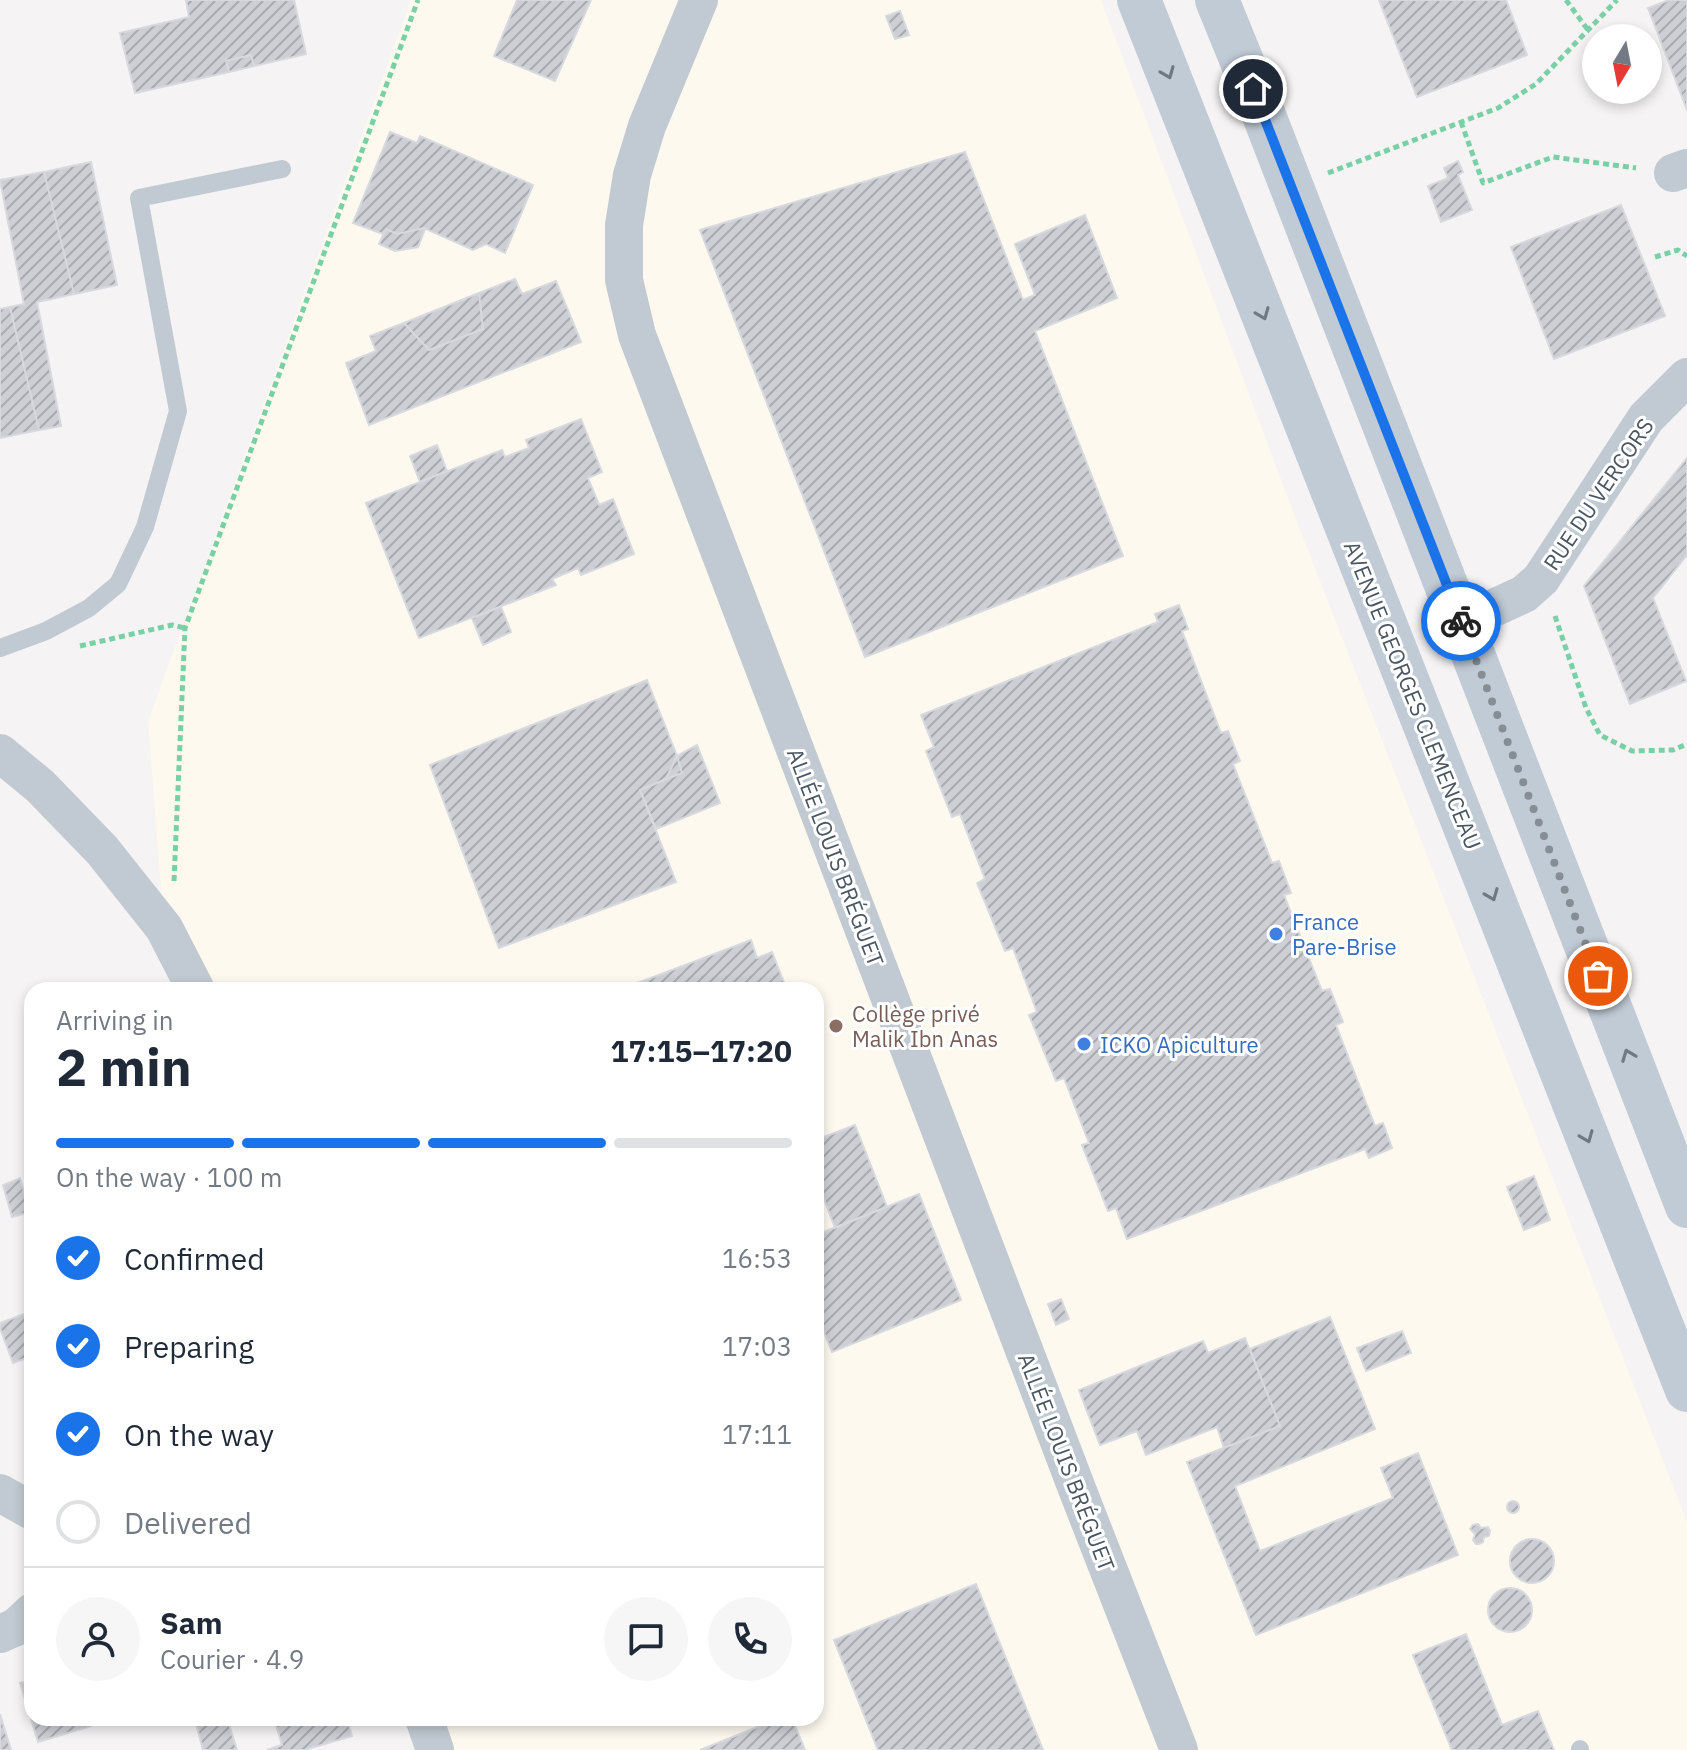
<!DOCTYPE html>
<html lang="en">
<head>
<meta charset="utf-8">
<style>
	:root { --surface:#fff; --page:#f6f6f7; --text:#1f2937; --muted:#747a83; --line:#e0e1e3; --accent:#1a73e8 }
	body { margin:0; font-family:"IBM Plex Sans",sans-serif; background:var(--page); color:var(--text); height:100vh; display:flex; flex-direction:column; font-size:30px; white-space:nowrap }
	* { box-sizing:border-box; margin:0 }
	p { font-size:26px; color:var(--muted) }
	.icon { flex:none; width:44px; height:44px; fill:none; stroke:currentColor; stroke-width:2; stroke-linecap:round; stroke-linejoin:round }
	.map { position:relative; flex:1; overflow:hidden }
	.panel { position:absolute; left:24px; top:982px; width:800px; height:744px; display:flex; flex-direction:column; background:var(--surface); border-radius:24px; box-shadow:0 4px 12px #0003 }
	.panel>* { flex:none }
	.needle { width:52px; rotate:190deg }
	.buttons { position:absolute; left:1582px; top:24px; display:grid; gap:16px }
	.buttons a { display:grid; place-items:center; width:80px; height:80px; border-radius:50%; background:var(--surface); box-shadow:0 4px 12px #0003; font-size:40px }
	.pin { position:absolute; display:grid; place-items:center; width:68px; height:68px; color:#fff; margin:-34px; border:4px solid #fff; border-radius:50%; box-shadow:0 2px 8px #0007 }
	.courier { position:absolute; display:grid; place-items:center; width:80px; height:80px; margin:-40px; border:6px solid #1a73e8; border-radius:50%; background:#fff; color:#222; box-shadow:0 2px 10px #0007 }
	.headline em { font-style:normal; font-weight:700 }
	.headline div { display:flex; flex-direction:column-reverse }
	.headline { display:flex; align-items:center; justify-content:space-between; height:136px; padding:0 32px }
	h1 { font-size:52px; font-weight:700; line-height:60px }
	.bar { display:grid; grid-template-columns:repeat(4,1fr); gap:12px 8px; align-content:center; height:96px; padding:0 32px }
	.bar i { height:10px; border-radius:6px; background:var(--line) }
	.bar .on { background:var(--accent) }
	.bar p { grid-column:span 4 }
	.line { display:flex; align-items:center; gap:20px; padding:0 32px; border-top:2px solid var(--line) }
	.line div { flex:1 }
	.round { display:grid; place-items:center; flex:none; width:84px; height:84px; border-radius:42px; background:var(--page) }
	ol { padding:0 32px; list-style:none }
	li { display:flex; align-items:center; gap:24px; height:88px }
	li p { margin-inline-start:auto }
	li .icon { padding:8px; border-radius:50%; background:var(--accent); color:#fff; stroke-width:4 }
	li:last-child { color:var(--muted) }
	li i { width:44px; height:44px; border:4px solid var(--line); border-radius:50% }
	.map>svg:first-child { display:block }
	.commercial { fill:#fdf9ef }
	.building { fill:url(#building-hatch); stroke:#d7d9de; stroke-width:2 }
	.lines { fill:none; stroke-linecap:round; stroke-linejoin:round }
	.path { stroke:#7ad0a6; stroke-width:5; stroke-dasharray:6 4; stroke-linecap:butt }
	.service { stroke:#c1cad2; stroke-width:18 }
	.minor { stroke:#c1cad2; stroke-width:38 }
	.secondary { stroke:#c1cbd6; stroke-width:44 }
	.oneway { stroke:#6e7984 }
	.done { stroke:#868d94; stroke-width:8; stroke-dasharray:0 14.4 }
	.route { stroke:#1a73e8; stroke-width:10 }
	.shop-dot { fill:#3f7fe0; stroke:#fff; stroke-width:3 }
	.education-dot { fill:#8d6e63; stroke:#fff; stroke-width:3 }
	.labels { text-anchor:middle; dominant-baseline:central; stroke-width:6; stroke-linejoin:round; paint-order:stroke }
	.street-label { font-size:22px; fill:#4a5661; stroke:#fff }
	.shop-label { font-size:22px; fill:#366cbe; stroke:#fff; text-anchor:start }
	.education-label { font-size:22px; fill:#785e54; stroke:#fff; text-anchor:start }
</style>
</head>
<body>
<div class="map">
<svg width="1687" height="1750" viewBox="0 0 1687 1750">
	<defs>
		<pattern id="building-hatch" width="6" height="6" patternUnits="userSpaceOnUse" patternTransform="scale(2)"><rect width="6" height="6" fill="#cdcfd5"/><path d="M-1 1l2-2M0 6l6-6M5 7l2-2" fill="none" stroke="#a8abb0"/></pattern>
	</defs>
	<rect width="100%" height="100%" fill="#f5f3f3"/>
	<!-- commercial -->
	<path class="commercial" d="M411,0H1101L1297,522L1687,1522V1750H435L424,1718H816V990H196L164,928L148,721Z"/>
	<!-- building -->
	<path class="building" d="M186,0H294L306,54L254,66L251,55L226,61L229,72L135,93L120,33L189,17Z
		M517,0H591L555,81L494,56Z
		M1379,0H1506L1527,55L1417,97Z
		M1669,0H1687V110L1648,8Z
		M900,11L909,35L895,39L886,16Z
		M251,55L254,66L229,72L226,61Z
		M390,132L417,143L420,136L533,185L505,253L486,244L473,250L424,228L397,234L386,229L383,234L353,223Z
		M965,152L1023,300L1035,295L1015,244L1085,215L1117,298L1035,331L1123,556L865,657L700,230Z
		M1458,161L1463,172L1458,175L1472,210L1441,222L1428,186L1448,178L1444,168Z
		M91,162L117,285L74,294L44,172Z
		M44,172L74,294L37,302L61,426L39,430L10,307L24,304L0,180Z
		M1621,205L1665,316L1554,359L1511,247Z
		M424,228L425,229L418,247L395,251L379,244L386,229L397,234Z
		M515,279L522,294L556,281L581,342L369,425L346,363L376,351L370,336L404,323L429,350L483,329L479,293Z
		M479,293L483,329L429,350L404,323Z
		M10,307L39,430L0,438V309Z
		M581,419L602,472L588,478L599,505L613,499L634,554L581,575L578,568L552,579L556,585L419,638L366,503L502,450L505,457L529,448L526,440Z
		M437,445L447,471L420,482L410,456Z
		M1687,458V555L1653,598L1686,681L1630,704L1584,586Z
		M1179,605L1188,629L1182,631L1221,733L1228,731L1240,761L1233,764L1272,863L1279,861L1291,893L1284,895L1322,991L1330,989L1343,1022L1336,1025L1375,1126L1383,1123L1392,1148L1369,1158L1365,1149L1127,1239L1116,1208L1108,1211L1082,1145L1089,1143L1064,1078L1056,1081L1029,1015L1037,1012L1013,948L1005,951L977,883L985,879L960,814L952,817L926,751L934,747L921,715L1158,622L1155,614Z
		M501,607L511,632L483,645L472,618Z
		M647,680L677,756L666,779L640,790L676,882L499,948L430,765Z
		M697,745L720,803L656,829L640,790L682,773L677,756Z
		M677,756L682,773L666,779Z
		M751,940L757,958L772,952L787,990H619Z
		M855,1125L887,1207L835,1228L816,1178V1140Z
		M1534,1176L1550,1220L1524,1230L1507,1187Z
		M20,1178L30,1212L12,1217L3,1185Z
		M919,1194L961,1300L832,1352L816,1312V1235Z
		M1061,1299L1069,1319L1056,1325L1048,1304Z
		M32,1311V1356L13,1363L0,1328V1323Z
		M1330,1317L1375,1429L1235,1486L1260,1551L1393,1498L1381,1468L1418,1453L1458,1555L1256,1635L1187,1462L1280,1426L1250,1349Z
		M1402,1331L1411,1353L1366,1371L1357,1348Z
		M1245,1338L1280,1426L1224,1448L1217,1427L1146,1455L1137,1431L1100,1445L1079,1390L1203,1341L1208,1353Z
		M1507 1507a6 6 0 1 1 12 0a6 6 0 1 1-12 0Z
		M1478,1524L1481,1528L1488,1527L1490,1531L1489,1536L1484,1537L1483,1542L1479,1544H1476L1473,1540L1475,1534L1470,1529L1473,1525Z
		M1510 1561a22 22 0 1 1 44 0a22 22 0 1 1-44 0Z
		M976,1584L1043,1750H878L834,1640Z
		M1488 1610a22 22 0 1 1 44 0a22 22 0 1 1-44 0Z
		M1466,1634L1502,1725L1538,1711L1554,1750H1452L1413,1655Z
		M32,1680V1718H89L91,1726L38,1742L20,1683Z
		M0,1714L11,1750H0Z
		M216,1718H227L237,1750H203L196,1724Z
		M291,1718H347L352,1736L304,1750H267L282,1745L275,1722Z
		M780,1718H792L805,1750H700Z"/>
	<g class="lines">
		<!-- path -->
		<path class="path" d="M1566,0L1588,30
			M1461,122L1483,183L1553,157L1636,168
			M1328,173L1498,108L1536,84L1617,0
			M1655,257L1678,250L1687,256
			M1555,616L1586,708L1600,735L1632,751L1673,750L1687,744
			M80,646L172,625L185,628
			M174,881L185,628L418,0"/>
		<!-- service -->
		<path class="service" d="M0,648L46,631L89,608L118,584L145,527L178,411L139,198L282,169
			M1580,1749V1750"/>
		<!-- minor -->
		<path class="minor" d="M699,0L647,126L632,175L624,225V280L637,335L1079,1494L1179,1750
			M1673,173L1687,168
			M1461,623L1524,594L1541,579L1646,418L1687,377
			M0,753L40,786L102,850L164,928L196,990
			M0,1493L32,1511
			M0,1634L16,1627L32,1612
			M424,1718L435,1750"/>
		<!-- secondary -->
		<path class="secondary" d="M1139,0L1687,1390
			M1217,0L1265,118L1687,1206"/>
	</g>
	<!-- one-way arrows -->
	<defs><path id="oneway-chevron" d="M-2-3.5L2.5 0L-2 3.5" fill="none" stroke-width="1.6" stroke-linecap="round" stroke-linejoin="round" transform="scale(2)"/></defs>
	<g class="oneway">
		<use href="#oneway-chevron" transform="translate(1168 73) rotate(68)"/>
		<use href="#oneway-chevron" transform="translate(1263 314) rotate(68)"/>
		<use href="#oneway-chevron" transform="translate(1492 895) rotate(68)"/>
		<use href="#oneway-chevron" transform="translate(1628 1055) rotate(-111)"/>
		<use href="#oneway-chevron" transform="translate(1587 1137) rotate(68)"/>
	</g>
	<g class="lines">
		<!-- done -->
		<path class="done" d="M1461,621L1598,976"/>
		<!-- route -->
		<path class="route" d="M1253,89L1461,621"/>
	</g>
	<!-- markers -->
	<g class="shop-dot">
		<circle cx="1276" cy="934" r="8"/>
		<circle cx="1084" cy="1044" r="8"/>
	</g>
	<circle class="education-dot" cx="836" cy="1026" r="8"/>
	<g class="labels">
		<!-- street labels -->
		<g class="street-label">
			<text transform="translate(1598 494) rotate(-56)">RUE DU VERCORS</text>
			<text transform="translate(1413 695) rotate(68)">AVENUE GEORGES CLEMENCEAU</text>
			<text transform="translate(836 857) rotate(69)">ALLÉE LOUIS BRÉGUET</text>
			<text transform="translate(1067 1462) rotate(69)">ALLÉE LOUIS BRÉGUET</text>
		</g>
		<!-- shop labels -->
		<g class="shop-label">
			<text x="1292" y="921">France<tspan x="1292" dy="25">Pare-Brise</tspan></text>
			<text x="1100" y="1044">ICKO Apiculture</text>
		</g>
		<!-- education labels -->
		<g class="education-label">
			<text x="852" y="1013">Collège privé<tspan x="852" dy="25">Malik Ibn Anas</tspan></text>
		</g>
	</g>
</svg>
<div class="buttons">
<a><svg class="needle" viewBox="-14 -14 28 28"><path d="M0-13l5 13h-10z" fill="#e53935"/><path d="M0 13l5-13h-10z" fill="#747a83"/></svg></a>
</div>
<div class="pin" style="left:1598px;top:976px;background:#ea580c"><svg class="icon" aria-label="bag" viewBox="0 0 24 24"><path d="M5 8h14l-1 12H6zM9 8a3 3 0 0 1 6 0"/></svg></div>
<div class="pin" style="left:1253px;top:89px;background:#1f2937"><svg class="icon" aria-label="home" viewBox="0 0 24 24"><path d="M3 11l9-7 9 7M6 9v11h12V9"/></svg></div>
<div class="courier" style="left:1461px;top:621px"><svg class="icon" aria-label="bike" viewBox="0 0 24 24"><circle cx="6" cy="16" r="4"/><circle cx="18" cy="16" r="4"/><path d="M6 16l4-8h5l3 8M10 8l3 8H6M13 5h3"/></svg></div>
<section class="panel">
<div class="headline"><div><h1>2 min</h1><p>Arriving in</p></div><em>17:15–17:20</em></div>
<div class="bar"><i class="on"></i><i class="on"></i><i class="on"></i><i></i><p>On the way · 100 m</p></div>
<ol>
<li><svg class="icon" aria-label="check" viewBox="0 0 24 24"><path d="M5 12l5 5 9-10"/></svg>Confirmed<p>16:53</p></li>
<li><svg class="icon" aria-label="check" viewBox="0 0 24 24"><path d="M5 12l5 5 9-10"/></svg>Preparing<p>17:03</p></li>
<li><svg class="icon" aria-label="check" viewBox="0 0 24 24"><path d="M5 12l5 5 9-10"/></svg>On the way<p>17:11</p></li>
<li><i></i>Delivered</li>
</ol>
<div class="line" style="height:144px"><a class="round"><svg class="icon" aria-label="person" viewBox="0 0 24 24"><circle cx="12" cy="8" r="4"/><path d="M4 21q1-7 8-7t8 7"/></svg></a><div><b>Sam</b><p>Courier · 4.9</p></div><a class="round"><svg class="icon" aria-label="chat" viewBox="0 0 24 24"><path d="M4 5h16v11H9l-5 4z"/></svg></a><a class="round"><svg class="icon" aria-label="phone" viewBox="0 0 24 24"><path d="M5 4h4l2 5-3 2q2 4 5 5l2-3 5 2v4C11 20 4 13 5 4z"/></svg></a></div>
</section>
</div>
</body>
</html>
